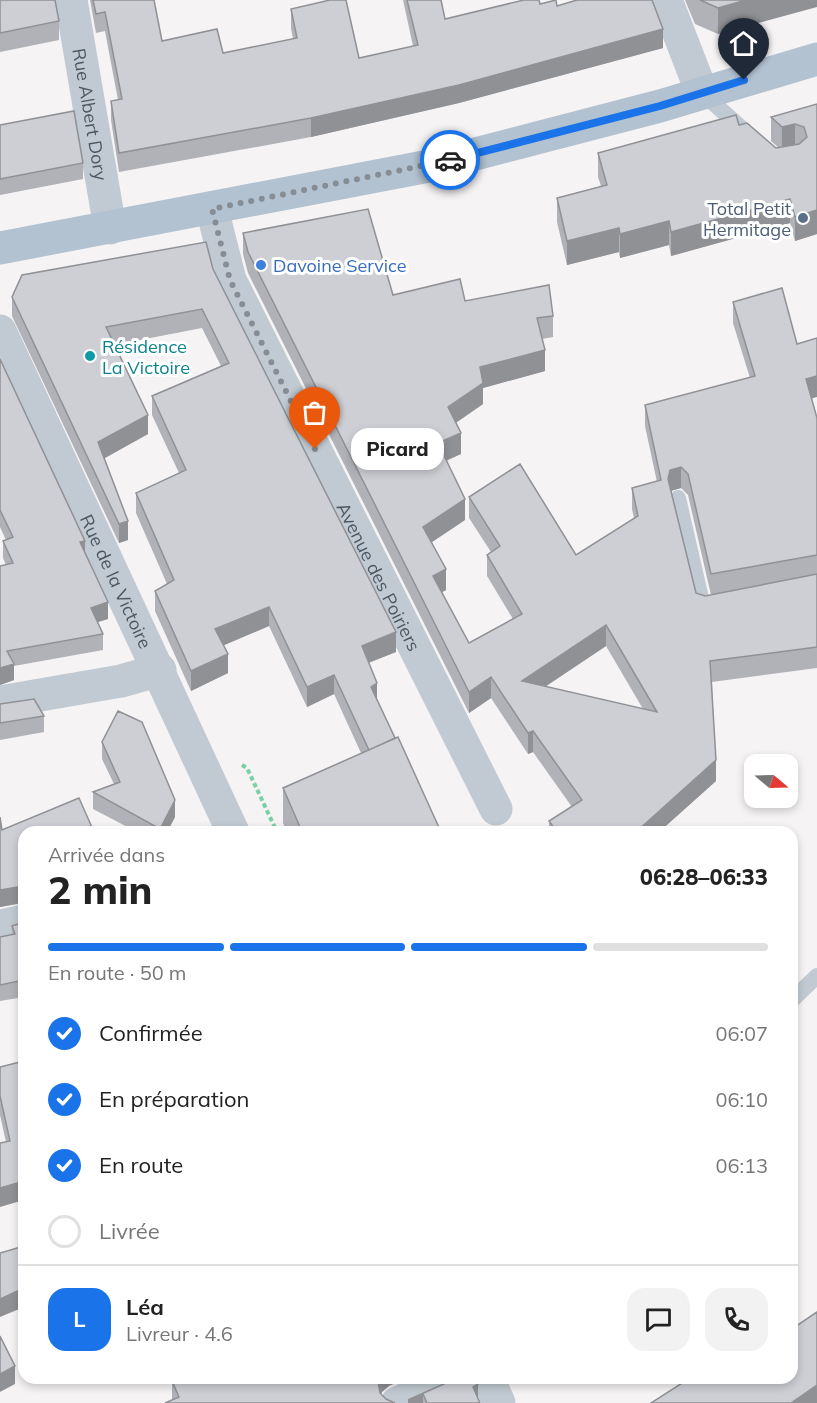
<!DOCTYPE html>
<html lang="fr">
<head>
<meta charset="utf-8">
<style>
	:root { --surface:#fff; --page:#f2f2f2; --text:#222; --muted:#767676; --line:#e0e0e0; --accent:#1a73e8 }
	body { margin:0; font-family:Mulish,sans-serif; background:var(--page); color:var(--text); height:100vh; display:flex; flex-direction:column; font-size:22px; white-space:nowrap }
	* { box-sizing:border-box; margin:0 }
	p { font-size:20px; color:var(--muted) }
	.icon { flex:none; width:33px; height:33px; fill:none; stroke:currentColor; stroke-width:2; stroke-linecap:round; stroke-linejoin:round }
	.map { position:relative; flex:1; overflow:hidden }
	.drawer { position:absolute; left:18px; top:826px; width:780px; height:558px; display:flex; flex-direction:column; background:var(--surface); border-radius:18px; box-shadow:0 3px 9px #0003 }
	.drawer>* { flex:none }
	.needle { width:39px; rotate:109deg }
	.fabs { position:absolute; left:744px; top:754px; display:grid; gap:12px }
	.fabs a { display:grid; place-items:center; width:54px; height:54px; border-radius:12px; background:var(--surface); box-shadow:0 3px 9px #0003; font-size:30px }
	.pin { position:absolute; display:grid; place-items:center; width:51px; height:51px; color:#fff; margin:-62px -26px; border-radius:50% 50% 50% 0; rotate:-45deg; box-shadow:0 0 6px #0007 }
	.pin .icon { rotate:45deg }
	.courier { position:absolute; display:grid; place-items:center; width:60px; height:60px; margin:-30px; border:4px solid #1a73e8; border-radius:50%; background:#fff; color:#222; box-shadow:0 2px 8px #0007 }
	.bubble { position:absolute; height:42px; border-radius:18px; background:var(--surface); box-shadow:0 3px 9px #0003; font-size:20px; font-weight:800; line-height:42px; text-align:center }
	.headline em { font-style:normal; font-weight:800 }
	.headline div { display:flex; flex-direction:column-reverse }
	.headline { display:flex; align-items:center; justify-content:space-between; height:102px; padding:0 30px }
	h1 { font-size:39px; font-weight:800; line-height:45px }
	.bar { display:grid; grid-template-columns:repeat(4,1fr); gap:9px 6px; align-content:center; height:72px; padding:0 30px }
	.bar i { height:8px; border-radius:4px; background:var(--line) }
	.bar .on { background:var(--accent) }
	.bar p { grid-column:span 4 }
	.line { display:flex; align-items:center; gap:15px; padding:0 30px; border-top:2px solid var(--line) }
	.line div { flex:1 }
	.round { display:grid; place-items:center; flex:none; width:63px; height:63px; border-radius:18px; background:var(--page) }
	ol { padding:0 30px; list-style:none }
	li { display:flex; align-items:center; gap:18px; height:66px }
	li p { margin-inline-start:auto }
	li .icon { padding:6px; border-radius:50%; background:var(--accent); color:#fff; stroke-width:4 }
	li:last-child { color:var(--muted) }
	li i { width:33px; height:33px; border:3px solid var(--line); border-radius:50% }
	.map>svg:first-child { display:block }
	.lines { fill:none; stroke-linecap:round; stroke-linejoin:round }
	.path { stroke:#7ad0a6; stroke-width:4; stroke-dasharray:4.5 3; stroke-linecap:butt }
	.lane { stroke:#c1cad2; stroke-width:16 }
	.street { stroke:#c1cad2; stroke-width:33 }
	.primary { stroke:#b3c2d1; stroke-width:33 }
	.wall { fill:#b0b2b7; fill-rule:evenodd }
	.shaded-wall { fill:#909195 }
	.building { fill:#cdcfd5; stroke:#909195; stroke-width:1.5; fill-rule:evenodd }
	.done { stroke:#868d94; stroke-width:6; stroke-dasharray:0 10.8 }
	.route { stroke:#1a73e8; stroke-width:8 }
	.service-dot { fill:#5c6f8a; stroke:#fff; stroke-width:2 }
	.shop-dot { fill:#3f7fe0; stroke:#fff; stroke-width:2 }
	.culture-dot { fill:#0f9aa8; stroke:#fff; stroke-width:2 }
	.labels { text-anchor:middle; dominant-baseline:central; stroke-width:6; stroke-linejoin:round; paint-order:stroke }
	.street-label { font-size:18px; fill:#4a5661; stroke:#fff }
	.service-label { font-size:18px; fill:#4e5e75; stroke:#fff; text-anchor:end }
	.shop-label { font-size:18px; fill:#366cbe; stroke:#fff; text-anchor:start }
	.culture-label { font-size:18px; fill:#0d838f; stroke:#fff; text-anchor:start }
</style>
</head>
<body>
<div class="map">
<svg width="817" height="1403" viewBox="0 0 817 1403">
	<rect width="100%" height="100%" fill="#f5f3f3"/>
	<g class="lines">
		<!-- path -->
		<path class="path" d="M242,765L247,768L277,832"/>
		<!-- lane -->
		<path class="lane" d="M702,93L755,140
			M678,498L703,607L713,605
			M792,1000L817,976"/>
		<!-- street -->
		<g class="street">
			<path id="s1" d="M71,0L110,228"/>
			<path d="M666,0L702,93"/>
			<path id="s2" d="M212,209L230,280L496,809"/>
			<path id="s3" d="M0,331L233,832"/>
			<path d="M0,702L121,681L160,670"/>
			<path d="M0,926L24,921"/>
			<path d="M488,1378L499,1403"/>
			<path d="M397,1403L452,1378"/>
		</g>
		<!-- primary -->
		<path class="primary" d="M0,248L429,166L660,106L817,59"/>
	</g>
	<!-- wall -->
	<path class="wall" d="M0,0L59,21V40L0,52Z
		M90,0H154L162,41L223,53L293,39L291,28V9L359,58L413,46L403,0H441L445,19L540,4L557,6L663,48L459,103L311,137L119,172L111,120V101L118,100L105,31L96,33Z
		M685,0H817L718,34L695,24Z
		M817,104V234L795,241L790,223L671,256L669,245L620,258L619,252L567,265L557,222V198L601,186L598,177V153L739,125L776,148H779L771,141V117Z
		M0,125L83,163V179L0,195Z
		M243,233L393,295L465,301L553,316V337L542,339L545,371L483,388V404L456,423L461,454L446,461L465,520L432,542L446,590L442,592L469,643L513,619L487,576V555L491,552L469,518V497L576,555L634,518L632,509V488L657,482L645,426V405L750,378L733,323V302L812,398L817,418V668L712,682L716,781L659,832H549V821L572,807L533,752L528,754L491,698L469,713L248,273L243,254ZM681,488L688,495L711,595L705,596L696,593L671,491ZM606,646L643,709L545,687Z
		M213,269L396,652L369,663L377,699L395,738L441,832H287L283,823V788L361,753L334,694L307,707L269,626L224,645L228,673L191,691L155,611V591L167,584L136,513V493L179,473L152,415V396L221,366L202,328L114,345L148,434L104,458L128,540L119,543L12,316V297Z
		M0,359L85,551L108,619L98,622L103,634V650L14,666V680L0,685V566L6,565L3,558V541L6,540L0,527Z
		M0,704L44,716V732L0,740Z
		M102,742L175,817L167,832H137L93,809V792L114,784L102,759Z
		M0,817L2,830L24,832V903L0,907Z
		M24,922V997L0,1001V937L12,934V926Z
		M24,1061L0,1207L6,1142L0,1115V1067Z
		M457,1378L478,1399L480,1403H408V1400Z
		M172,1381L389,1386L382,1392L381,1394L386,1399L172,1400Z"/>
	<!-- shaded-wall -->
	<path class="shaded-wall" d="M746,0H817V7L718,34V8Z
		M663,29V48L459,103L311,137V118Z
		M795,124V148L782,151V127Z
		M790,199V223L671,256V232Z
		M817,210V234L795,241V217Z
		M669,221V245L620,258V234Z
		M619,228V252L567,265V241Z
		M545,350V371L483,388V404L448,428V407L480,367Z
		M817,376V397L806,400V379Z
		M148,415V434L98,462V442Z
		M461,433V454L438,464V443Z
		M681,467V488L670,491L668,479L670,470Z
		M465,499V520L423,548V527Z
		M128,521V540L119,543V524Z
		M85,541V557L80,542Z
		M446,569V590L433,597V576Z
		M108,602V619L91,624V608Z
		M269,607V626L215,649V629Z
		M606,625V646L522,702V681Z
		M396,632V652L362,665V646Z
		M228,654V673L191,691V671Z
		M14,664V680L0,685V668Z
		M334,675V694L307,707V687Z
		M491,677V698L469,713V692Z
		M377,683V703L371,687Z
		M533,731V752L528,754V733Z
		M716,760V781L659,832H636Z
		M175,800V817L167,832H160V829Z
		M21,886V903L0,907V890Z
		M24,1181V1200L0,1207V1188Z
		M24,1280V1307L0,1317V1299L21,1281Z
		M15,1366V1384L0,1392V1374Z
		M380,1378H407L389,1386L382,1392L378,1401V1382Z
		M478,1384V1402L473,1387Z
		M817,1385V1403H791Z
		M423,1394V1403H408V1400Z"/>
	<!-- building -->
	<path class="building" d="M0,0H55L59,21L0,33Z
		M93,0H154L162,41L217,29L223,53L297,38L291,9L330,0H346L359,58L418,45L407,0H441L445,19L524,0H539L540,4L556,0L557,6L577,0H652L663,29L459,85L311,118L119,153L111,101L122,99L105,12L96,14Z
		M700,0H746L718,8Z
		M817,104V210L795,217L790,199L671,232L669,221L620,234L619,228L567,241L557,198L607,185L598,153L736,115L739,125L747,123L776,148L799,144L807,137L804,127L795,124L782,127L771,117Z
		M74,111L83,163L0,179V125Z
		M368,209L393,295L460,279L465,301L549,285L553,316L537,318L545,350L480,367L483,383L448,407L461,433L438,443L465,499L423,527L446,569L433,576L469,643L522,614L487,555L500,546L469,497L520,464L576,555L638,516L632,488L661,480L645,405L755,376L733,302L782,288L797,344L817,338V376L806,379L817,418V555L711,574L688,474L681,467L670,470L668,479L696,593L705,596L817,574V647L710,661L716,760L636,832H557L549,821L582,800L533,731L528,733L491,677L469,692L248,252L243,233ZM606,625L657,712L522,681Z
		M206,242L213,269L396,632L362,646L377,683L371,687L395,738L369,750L334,675L307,687L269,607L215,629L228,654L191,671L155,591L174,580L136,493L186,470L152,396L229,363L202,309L106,327L148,415L98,442L128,521L119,524L12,297L22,275Z
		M0,359L85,541L80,542L108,602L91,608L103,634L7,651L14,664L0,668V566L13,563L3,541L13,537L0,510Z
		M34,699L44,716L0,723V704Z
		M118,711L142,722L175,800L160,829L93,792L120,782L102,742Z
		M398,737L441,832H298L296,828L300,827L283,788Z
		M79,798L94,832H24V886L0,890V817L2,830Z
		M24,922V980L0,985V937L15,934L12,926Z
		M24,1061V1181L0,1188V1143L10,1141L0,1096V1067Z
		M24,1246V1280L21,1281L24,1288L0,1299V1253Z
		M817,1312V1385L791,1403H651L690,1378H792V1329Z
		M0,1336L15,1366L0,1374Z
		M177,1378H380L378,1382L380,1393L386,1399L395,1403H165L179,1397L172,1381Z
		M457,1378H476L478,1384L473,1387L480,1403H427L423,1394L408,1400Z"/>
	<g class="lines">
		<!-- done -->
		<path class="done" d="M315,449L230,280L212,209L450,160"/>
		<!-- route -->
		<path class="route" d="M450,160L660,106L744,80"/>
	</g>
	<!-- markers -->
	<circle class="service-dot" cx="803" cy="218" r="6"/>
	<circle class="shop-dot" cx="261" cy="265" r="6"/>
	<circle class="culture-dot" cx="90" cy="356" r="6"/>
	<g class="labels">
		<!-- street labels -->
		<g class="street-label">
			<text stroke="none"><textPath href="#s1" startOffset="116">Rue Albert Dory</textPath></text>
			<text stroke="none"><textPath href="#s2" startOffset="405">Avenue des Poiriers</textPath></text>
			<text stroke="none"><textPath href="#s3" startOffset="276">Rue de la Victoire</textPath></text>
		</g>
		<!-- service labels -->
		<g class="service-label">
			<text x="791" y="208">Total Petit<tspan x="791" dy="21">Hermitage</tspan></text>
		</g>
		<!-- shop labels -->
		<g class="shop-label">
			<text x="273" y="265">Davoine Service</text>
		</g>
		<!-- culture labels -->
		<g class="culture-label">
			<text x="102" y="346">Résidence<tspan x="102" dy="21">La Victoire</tspan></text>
		</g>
	</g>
</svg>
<div class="fabs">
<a><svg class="needle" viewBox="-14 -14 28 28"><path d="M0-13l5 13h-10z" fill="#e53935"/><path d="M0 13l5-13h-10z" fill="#767676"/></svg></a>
</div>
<div class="pin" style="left:315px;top:449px;background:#ea580c"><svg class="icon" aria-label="bag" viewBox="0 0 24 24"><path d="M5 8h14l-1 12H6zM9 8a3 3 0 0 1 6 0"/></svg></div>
<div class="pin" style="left:744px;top:80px;background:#1f2937"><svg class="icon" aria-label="home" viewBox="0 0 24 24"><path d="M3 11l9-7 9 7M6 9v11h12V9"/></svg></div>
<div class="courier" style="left:450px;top:160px"><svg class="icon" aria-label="car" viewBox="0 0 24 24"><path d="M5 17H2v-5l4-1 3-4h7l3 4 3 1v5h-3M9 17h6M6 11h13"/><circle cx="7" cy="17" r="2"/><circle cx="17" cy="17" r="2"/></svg></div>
<div class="bubble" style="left:351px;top:428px;width:93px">Picard</div>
<section class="drawer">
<div class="headline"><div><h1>2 min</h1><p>Arrivée dans</p></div><em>06:28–06:33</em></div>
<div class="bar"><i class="on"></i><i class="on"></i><i class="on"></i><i></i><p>En route · 50 m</p></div>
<ol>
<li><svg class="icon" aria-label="check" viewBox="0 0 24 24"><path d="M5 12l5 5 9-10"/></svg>Confirmée<p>06:07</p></li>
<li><svg class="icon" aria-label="check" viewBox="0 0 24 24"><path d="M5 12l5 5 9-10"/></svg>En préparation<p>06:10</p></li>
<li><svg class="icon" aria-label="check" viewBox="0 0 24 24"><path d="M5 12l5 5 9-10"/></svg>En route<p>06:13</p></li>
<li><i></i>Livrée</li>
</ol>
<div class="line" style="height:108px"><b class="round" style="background:var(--accent);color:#fff">L</b><div><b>Léa</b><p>Livreur · 4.6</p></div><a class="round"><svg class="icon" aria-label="chat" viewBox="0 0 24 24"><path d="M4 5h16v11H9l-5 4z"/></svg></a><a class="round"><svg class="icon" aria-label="phone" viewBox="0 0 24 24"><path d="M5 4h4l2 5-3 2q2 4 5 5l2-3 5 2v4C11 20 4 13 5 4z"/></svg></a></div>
</section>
</div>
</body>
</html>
